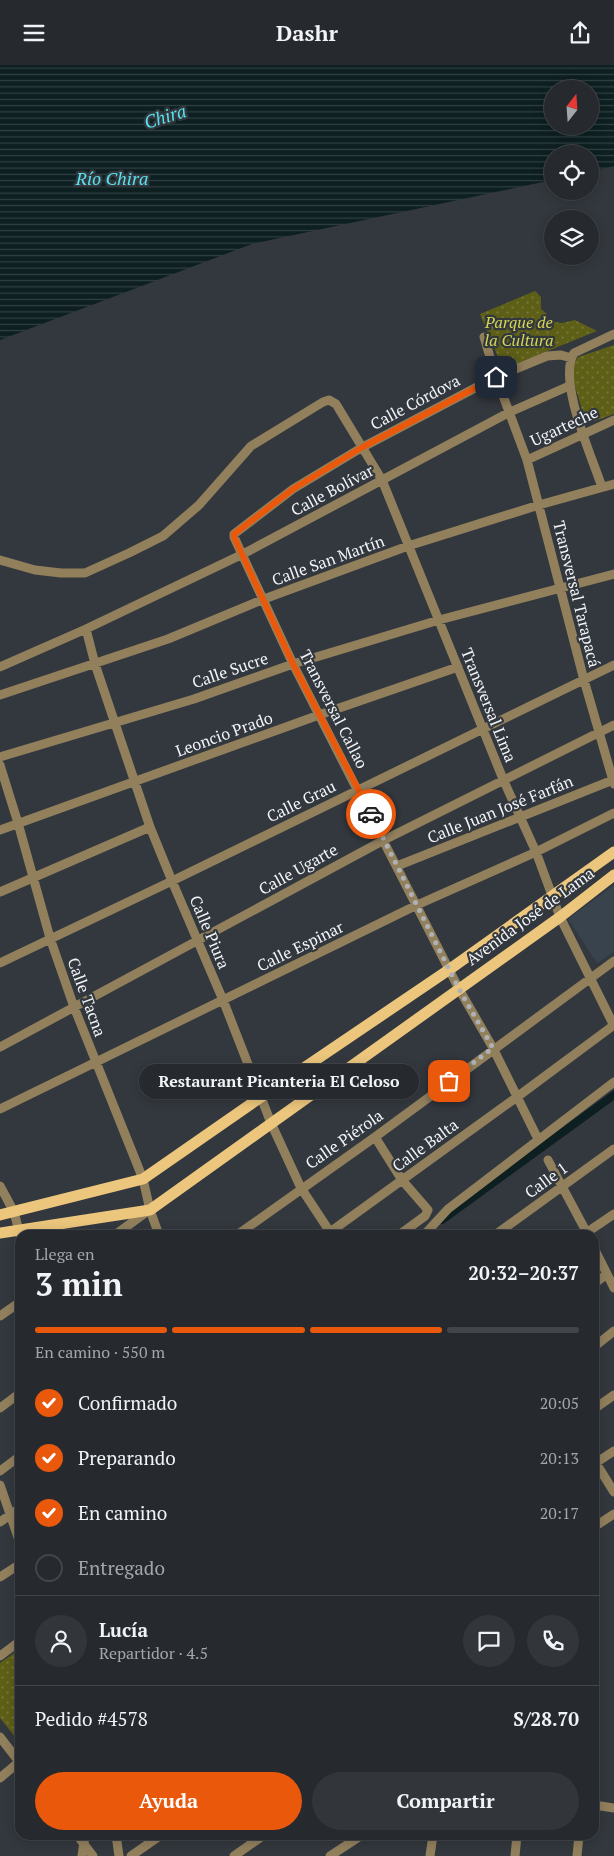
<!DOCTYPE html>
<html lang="es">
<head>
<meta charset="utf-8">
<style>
	:root { --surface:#262a2e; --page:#32363a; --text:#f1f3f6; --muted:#a4a7aa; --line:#42464a; --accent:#ea580c }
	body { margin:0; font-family:"PT Serif",serif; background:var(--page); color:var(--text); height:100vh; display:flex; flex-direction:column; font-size:19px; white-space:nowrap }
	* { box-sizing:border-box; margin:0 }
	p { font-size:16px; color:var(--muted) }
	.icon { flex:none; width:28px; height:28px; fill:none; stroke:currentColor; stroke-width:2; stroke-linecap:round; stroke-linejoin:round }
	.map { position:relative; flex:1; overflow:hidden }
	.side { position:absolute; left:15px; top:1165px; width:584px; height:610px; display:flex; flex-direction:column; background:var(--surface); border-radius:15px; box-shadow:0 2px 12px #0003,0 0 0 1px var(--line) }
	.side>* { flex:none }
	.needle { width:32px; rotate:17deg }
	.tools { position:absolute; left:544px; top:15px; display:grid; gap:10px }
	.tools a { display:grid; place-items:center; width:55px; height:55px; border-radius:50%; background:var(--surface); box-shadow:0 2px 12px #0003,0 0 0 1px var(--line); font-size:25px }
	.pin { position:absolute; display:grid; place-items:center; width:42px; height:42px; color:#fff; margin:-21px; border-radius:10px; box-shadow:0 2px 8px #0006 }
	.courier { position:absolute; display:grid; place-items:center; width:50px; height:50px; margin:-25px; border:4px solid #ea580c; border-radius:50%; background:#fff; color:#222; box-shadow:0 1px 6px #0007 }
	.bubble { position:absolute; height:35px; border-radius:18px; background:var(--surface); box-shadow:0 2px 12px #0003,0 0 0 1px var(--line); font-size:16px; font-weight:600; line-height:35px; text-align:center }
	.head em { font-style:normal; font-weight:600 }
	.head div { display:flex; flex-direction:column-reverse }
	.head { display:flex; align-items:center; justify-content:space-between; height:85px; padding:0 20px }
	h1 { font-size:32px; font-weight:600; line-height:38px }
	.bar { display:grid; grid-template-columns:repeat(4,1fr); gap:8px 5px; align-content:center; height:60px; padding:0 20px }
	.bar i { height:6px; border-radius:4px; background:var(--line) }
	.bar .current { background:var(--accent) }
	.bar p { grid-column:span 4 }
	.line { display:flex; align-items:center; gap:12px; padding:0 20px; border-top:1px solid var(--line) }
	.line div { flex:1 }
	.round { display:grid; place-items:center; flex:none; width:52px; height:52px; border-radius:26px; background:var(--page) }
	ol { padding:0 20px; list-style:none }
	li { display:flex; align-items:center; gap:15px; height:55px }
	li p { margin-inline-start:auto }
	li .icon { padding:5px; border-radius:50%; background:var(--accent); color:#fff; stroke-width:4 }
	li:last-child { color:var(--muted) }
	li i { width:28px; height:28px; border:2px solid var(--line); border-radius:50% }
	.button { display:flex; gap:10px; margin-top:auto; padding:10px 20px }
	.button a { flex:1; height:58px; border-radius:30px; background:var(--accent); color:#fff; font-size:20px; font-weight:600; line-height:58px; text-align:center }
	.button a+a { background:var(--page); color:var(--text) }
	header { display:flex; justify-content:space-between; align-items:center; height:65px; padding:0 20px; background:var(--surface); font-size:22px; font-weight:600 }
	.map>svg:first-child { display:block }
	.built { fill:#39434d }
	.park { fill:url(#park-dots) }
	.water { fill:url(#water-rules); fill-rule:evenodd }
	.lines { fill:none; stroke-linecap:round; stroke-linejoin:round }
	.canal { stroke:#0d1f21; stroke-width:8 }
	.minor { stroke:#92805d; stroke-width:9 }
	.major { stroke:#ecc67c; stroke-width:11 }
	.minor-bridge { stroke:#92805d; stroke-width:9 }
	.done { stroke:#aeb2b7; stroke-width:5; stroke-dasharray:0 9 }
	.route { stroke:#ea580c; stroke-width:6 }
	.labels { text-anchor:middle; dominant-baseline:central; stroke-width:4.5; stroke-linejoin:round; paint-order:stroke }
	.park-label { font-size:16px; font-style:italic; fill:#d4d654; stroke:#33383e }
	.street-label { font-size:16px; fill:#f1f4f8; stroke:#33383e }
	.water-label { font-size:18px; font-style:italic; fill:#56e3ef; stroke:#33383e }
</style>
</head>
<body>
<header><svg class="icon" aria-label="menu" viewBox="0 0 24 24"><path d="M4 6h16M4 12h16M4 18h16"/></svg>Dashr<svg class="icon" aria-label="share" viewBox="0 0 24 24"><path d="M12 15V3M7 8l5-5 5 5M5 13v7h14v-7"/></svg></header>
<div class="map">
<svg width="614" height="1791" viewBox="0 0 614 1791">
	<defs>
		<pattern id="park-dots" width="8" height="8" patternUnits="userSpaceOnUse" patternTransform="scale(1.25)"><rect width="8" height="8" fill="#5e5f17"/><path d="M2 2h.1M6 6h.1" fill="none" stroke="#76773a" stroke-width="1.8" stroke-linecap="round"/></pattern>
		<pattern id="water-rules" width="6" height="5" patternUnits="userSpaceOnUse" patternTransform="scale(1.25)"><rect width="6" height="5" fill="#0d1f21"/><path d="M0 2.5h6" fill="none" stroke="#314042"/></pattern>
	</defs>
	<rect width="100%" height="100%" fill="#33383e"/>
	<!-- built -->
	<path class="built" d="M614,820V887L597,898L568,854Z"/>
	<!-- park -->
	<path class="park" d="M535,226L541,232V244L547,249V256L562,258L575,255L597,266L503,304L480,249Z
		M614,280V349L595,356L583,348L570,305L578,292Z
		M20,1584V1686L15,1680L16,1673L0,1653V1598Z"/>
	<!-- water -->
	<path class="water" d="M0,0H614V101L590,107V89H552V115L252,179L0,275ZM552,24H590V61H552Z"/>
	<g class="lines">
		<!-- canal -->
		<path class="canal" d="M442,1155L614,1030"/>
		<!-- minor -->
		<path class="minor" d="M484,272L496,312L527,395L584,615L614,719
			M527,395L614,355
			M602,422C592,392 557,315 574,288L614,269
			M0,495L35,505L61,508H85L129,488L163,471L199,440L251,381L323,337L329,335L336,339L382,415L503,714L536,787L560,852L614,961
			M86,564L95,599L150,762L172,816L223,935L271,1058L301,1123L332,1170
			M0,602L86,564L243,489L510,347L569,321
			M0,630L168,574L264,534L408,481L539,440L614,419
			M0,692L194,634L293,599L439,555L614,509
			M0,700L18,758L50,873L74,942L143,1114L150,1145L159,1170
			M0,765L319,650L458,602
			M397,801L613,715
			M0,827L150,762
			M0,898L172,816L614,600
			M0,982L384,775L614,660
			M0,1044L417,840L536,787L614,748
			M536,1070L493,983L459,924L293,599L234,472V469L293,424L361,383L496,312L547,291L561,290L571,293
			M375,1072L402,1115L428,1145L425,1151L399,1170
			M548,1095L588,1170
			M0,1121L14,1147L20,1170
			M115,1170L149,1145
			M237,1170L375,1072L614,896
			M326,1170L517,1032L614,960
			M424,1170L448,1144L614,1017
			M495,1170L614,1084
			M583,1170L614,1149
			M594,1183L614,1223
			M594,1219L607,1209
			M0,1251L20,1237
			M594,1282L614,1266
			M0,1343L20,1328
			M594,1344L614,1330
			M594,1395L614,1427
			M594,1399L614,1386
			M0,1406L20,1391
			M0,1420L20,1478
			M0,1457L20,1443
			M594,1462L614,1449
			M0,1512L20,1499
			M0,1591L20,1576
			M0,1672L20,1698
			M0,1713L19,1697
			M594,1740L614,1743
			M116,1770L119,1791
			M82,1791L85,1770
			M131,1791L161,1770
			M234,1791L264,1770
			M330,1791L362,1770
			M430,1791L433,1770
			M515,1791L517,1770
			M577,1791L579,1770"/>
		<!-- major -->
		<path class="major" d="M0,1150L143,1114L261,1032L450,904L614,787
			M0,1168L150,1145L560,852L614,810"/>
		<!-- minor-bridge -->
		<path class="minor-bridge" d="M77,1770L93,1791"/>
	</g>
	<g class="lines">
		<!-- done -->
		<path class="done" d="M371,749L459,924L493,983L449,1016"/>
		<!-- route -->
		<path class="route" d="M371,749L293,599L234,472V469L293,424L361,383L496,312"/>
	</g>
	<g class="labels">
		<!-- park labels -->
		<g class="park-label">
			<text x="519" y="257">Parque de<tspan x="519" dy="18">la Cultura</tspan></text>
		</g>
		<!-- street labels -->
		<g class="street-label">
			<text transform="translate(415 337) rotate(-28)">Calle Córdova</text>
			<text transform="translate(564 361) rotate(-25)">Ugarteche</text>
			<text transform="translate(332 425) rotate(-28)">Calle Bolívar</text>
			<text transform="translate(328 495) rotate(-20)">Calle San Martín</text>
			<text transform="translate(577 529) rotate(76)">Transversal Tarapacá</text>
			<text transform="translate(230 605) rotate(-19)">Calle Sucre</text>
			<text transform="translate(489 640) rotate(68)">Transversal Lima</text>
			<text transform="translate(334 644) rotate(63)">Transversal Callao</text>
			<text transform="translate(224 669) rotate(-20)">Leoncio Prado</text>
			<text transform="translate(301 736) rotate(-26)">Calle Grau</text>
			<text transform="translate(500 744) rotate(-22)">Calle Juan José Farfán</text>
			<text transform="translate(298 804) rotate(-29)">Calle Ugarte</text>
			<text transform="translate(530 851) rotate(-36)">Avenida José de Lama</text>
			<text transform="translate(210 867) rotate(67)">Calle Piura</text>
			<text transform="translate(300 881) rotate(-26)">Calle Espinar</text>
			<text transform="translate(87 932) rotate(70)">Calle Tacna</text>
			<text transform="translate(344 1074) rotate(-35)">Calle Piérola</text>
			<text transform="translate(425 1080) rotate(-36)">Calle Balta</text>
			<text transform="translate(546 1115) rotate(-36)">Calle 1</text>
		</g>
		<!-- water labels -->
		<g class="water-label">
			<text transform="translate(165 51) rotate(-17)">Chira</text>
			<text x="112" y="113">Río Chira</text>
		</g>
	</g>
</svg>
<div class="tools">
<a><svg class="needle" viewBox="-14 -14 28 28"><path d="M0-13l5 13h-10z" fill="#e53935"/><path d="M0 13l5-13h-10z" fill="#a4a7aa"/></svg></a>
<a><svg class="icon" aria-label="locate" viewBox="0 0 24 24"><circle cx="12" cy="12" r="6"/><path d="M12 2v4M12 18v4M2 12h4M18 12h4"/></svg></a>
<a><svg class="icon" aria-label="layers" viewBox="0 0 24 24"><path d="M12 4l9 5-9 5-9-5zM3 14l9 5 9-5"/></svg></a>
</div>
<div class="pin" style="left:449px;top:1016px;background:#ea580c"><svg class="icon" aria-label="bag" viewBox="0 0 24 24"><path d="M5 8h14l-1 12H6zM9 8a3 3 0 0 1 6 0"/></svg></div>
<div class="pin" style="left:496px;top:312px;background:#1f2937"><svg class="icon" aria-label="home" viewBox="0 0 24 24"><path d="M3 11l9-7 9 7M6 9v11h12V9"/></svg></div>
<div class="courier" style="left:371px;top:749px"><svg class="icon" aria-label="car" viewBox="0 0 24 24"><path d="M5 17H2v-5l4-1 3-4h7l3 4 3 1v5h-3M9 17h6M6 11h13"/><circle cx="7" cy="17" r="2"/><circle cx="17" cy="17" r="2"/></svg></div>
<div class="bubble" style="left:139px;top:999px;width:280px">Restaurant Picanteria El Celoso</div>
<section class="side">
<div class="head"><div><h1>3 min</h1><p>Llega en</p></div><em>20:32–20:37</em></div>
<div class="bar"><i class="current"></i><i class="current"></i><i class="current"></i><i></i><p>En camino · 550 m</p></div>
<ol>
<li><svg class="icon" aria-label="check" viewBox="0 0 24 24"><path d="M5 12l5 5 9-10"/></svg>Confirmado<p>20:05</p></li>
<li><svg class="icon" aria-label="check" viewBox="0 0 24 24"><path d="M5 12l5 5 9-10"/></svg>Preparando<p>20:13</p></li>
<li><svg class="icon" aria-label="check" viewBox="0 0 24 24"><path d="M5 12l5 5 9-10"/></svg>En camino<p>20:17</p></li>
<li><i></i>Entregado</li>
</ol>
<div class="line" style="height:90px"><a class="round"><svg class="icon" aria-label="person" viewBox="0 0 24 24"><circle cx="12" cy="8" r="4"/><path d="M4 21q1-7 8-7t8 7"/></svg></a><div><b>Lucía</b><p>Repartidor · 4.5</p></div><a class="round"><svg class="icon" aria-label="chat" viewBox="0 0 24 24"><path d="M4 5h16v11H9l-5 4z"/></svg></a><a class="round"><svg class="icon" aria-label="phone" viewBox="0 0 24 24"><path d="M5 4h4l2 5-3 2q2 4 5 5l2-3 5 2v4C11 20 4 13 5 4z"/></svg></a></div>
<div class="line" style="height:65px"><div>Pedido #4578</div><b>S/28.70</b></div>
<div class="button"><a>Ayuda</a><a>Compartir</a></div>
</section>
</div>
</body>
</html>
